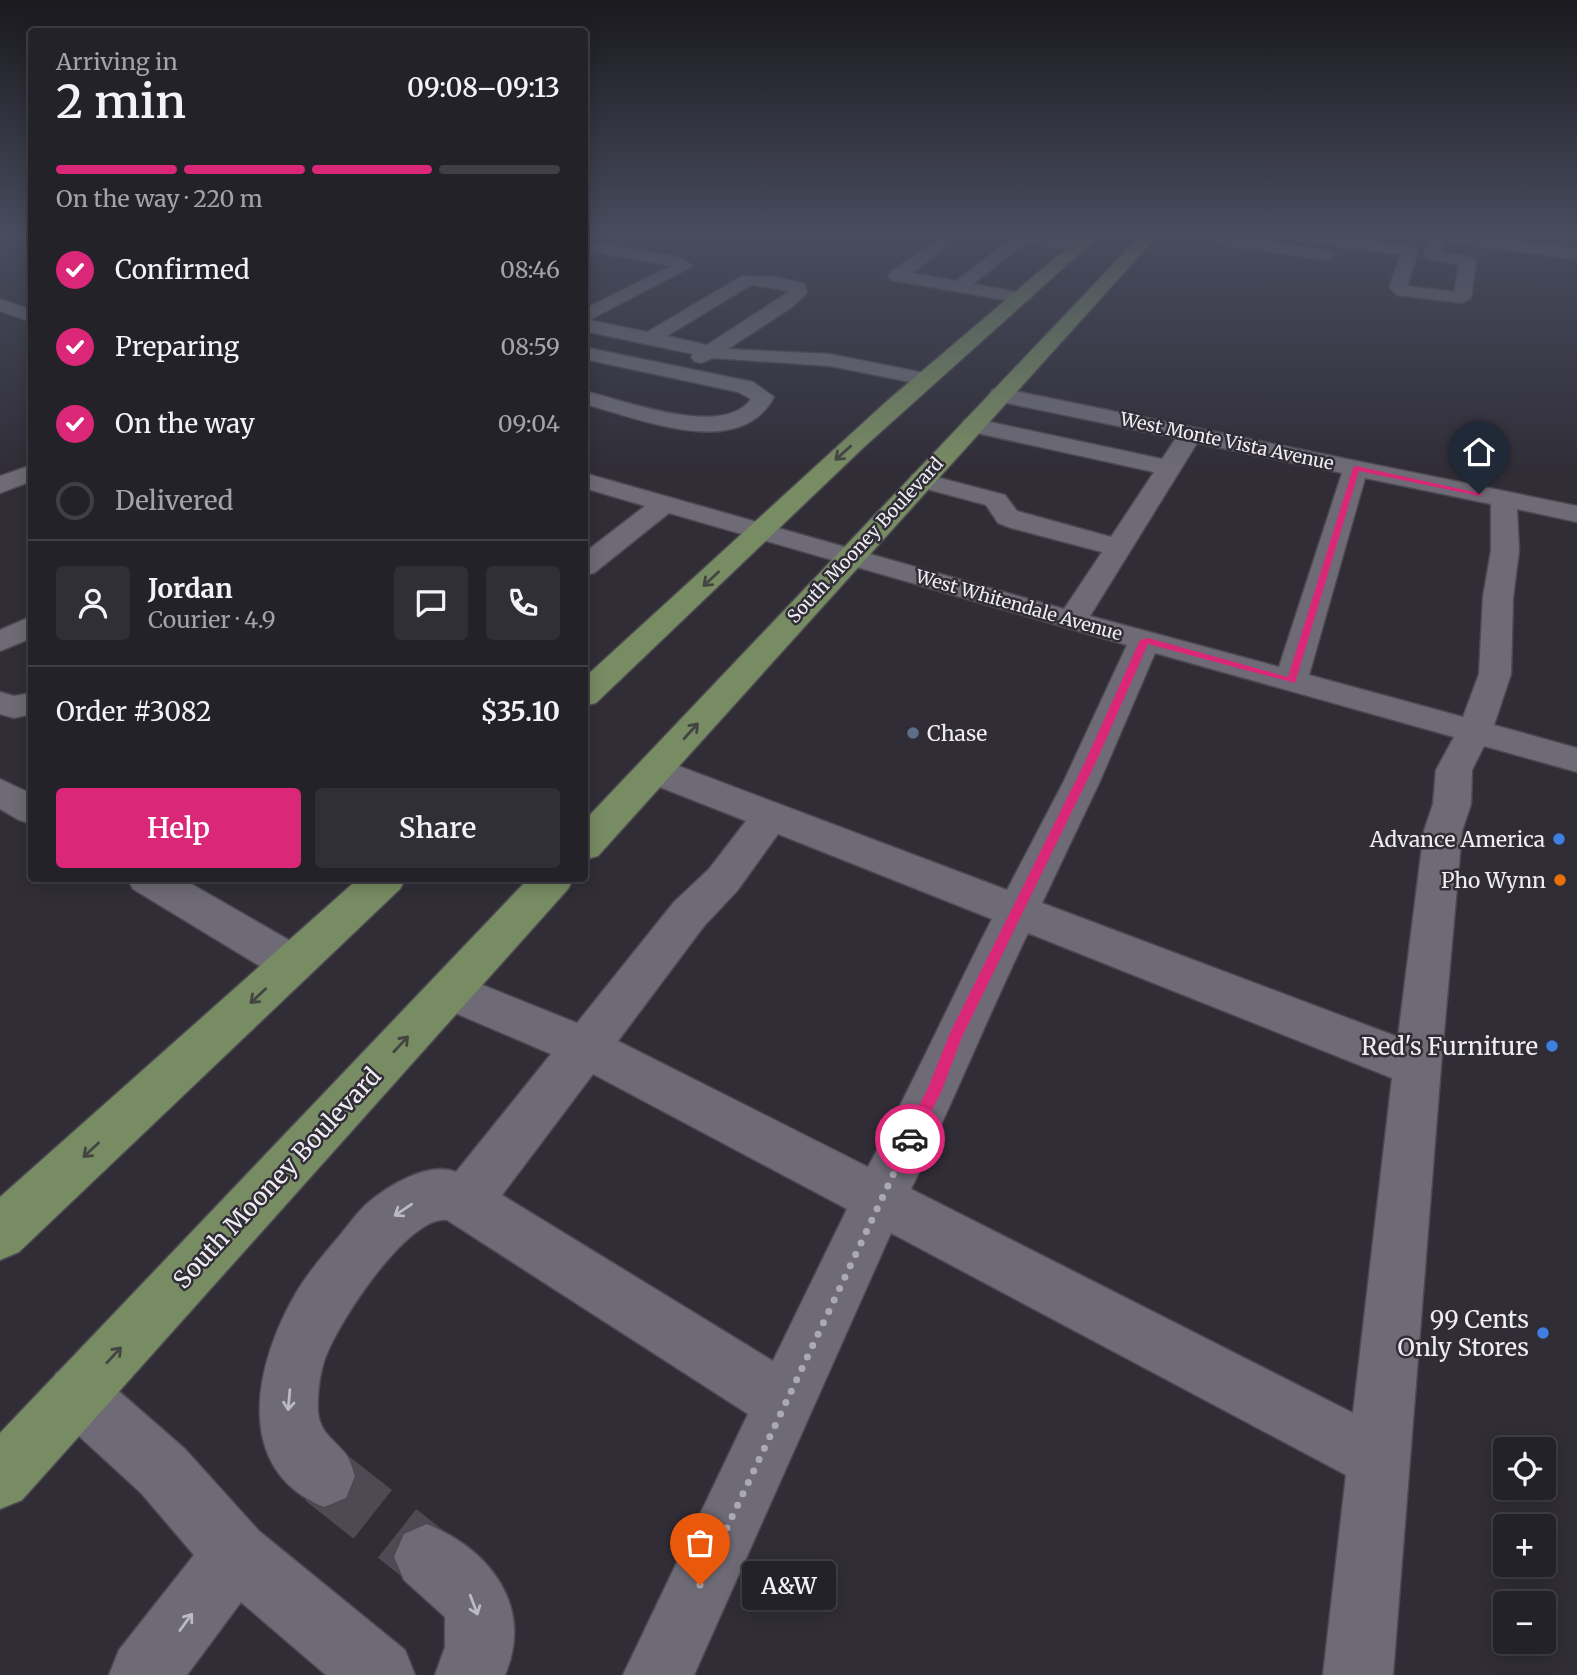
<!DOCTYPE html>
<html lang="en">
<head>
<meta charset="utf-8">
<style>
	:root { --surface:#242229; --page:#302f35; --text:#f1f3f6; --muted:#a3a4a8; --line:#413f46; --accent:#db2777 }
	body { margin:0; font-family:Merriweather,serif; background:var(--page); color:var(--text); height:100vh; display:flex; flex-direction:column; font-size:26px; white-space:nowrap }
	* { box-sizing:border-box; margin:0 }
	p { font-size:23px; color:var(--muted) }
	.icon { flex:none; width:38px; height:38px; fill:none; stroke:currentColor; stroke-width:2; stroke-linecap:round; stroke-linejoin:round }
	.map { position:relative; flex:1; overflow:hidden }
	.drawer { position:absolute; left:28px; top:28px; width:560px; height:854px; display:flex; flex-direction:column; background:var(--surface); border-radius:7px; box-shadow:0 4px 18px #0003,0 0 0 2px var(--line) }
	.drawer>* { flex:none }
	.fabs { position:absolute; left:1493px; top:1437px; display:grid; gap:14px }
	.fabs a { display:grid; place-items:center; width:63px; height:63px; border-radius:7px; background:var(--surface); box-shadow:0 4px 18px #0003,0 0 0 2px var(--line); font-size:35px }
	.pin { position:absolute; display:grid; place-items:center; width:60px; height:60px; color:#fff; margin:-72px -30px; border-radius:50% 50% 50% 0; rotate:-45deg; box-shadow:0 0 7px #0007 }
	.pin .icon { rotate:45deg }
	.courier { position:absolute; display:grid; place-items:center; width:70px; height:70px; margin:-35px; border:5px solid #db2777; border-radius:50%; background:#fff; color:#222; box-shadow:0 2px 9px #0007 }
	.bubble { position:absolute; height:49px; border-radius:7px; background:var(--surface); box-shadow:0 4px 18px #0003,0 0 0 2px var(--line); font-size:23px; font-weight:600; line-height:49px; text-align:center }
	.summary em { font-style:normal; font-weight:600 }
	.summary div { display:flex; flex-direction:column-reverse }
	.summary { display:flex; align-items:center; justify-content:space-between; height:119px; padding:0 28px }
	h1 { font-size:46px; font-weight:600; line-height:52px }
	.bar { display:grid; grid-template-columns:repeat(4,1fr); gap:10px 7px; align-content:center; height:84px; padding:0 28px }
	.bar i { height:9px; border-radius:5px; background:var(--line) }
	.bar .current { background:var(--accent) }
	.bar p { grid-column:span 4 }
	.line { display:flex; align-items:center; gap:18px; padding:0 28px; border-top:2px solid var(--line) }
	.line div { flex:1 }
	.round { display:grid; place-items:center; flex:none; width:74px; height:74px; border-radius:7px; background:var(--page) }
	ol { padding:0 28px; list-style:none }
	li { display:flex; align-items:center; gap:21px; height:77px }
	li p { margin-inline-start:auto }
	li .icon { padding:7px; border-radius:50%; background:var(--accent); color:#fff; stroke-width:4 }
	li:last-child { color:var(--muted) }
	li i { width:38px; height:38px; border:4px solid var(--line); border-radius:50% }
	.primary-button { display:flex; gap:14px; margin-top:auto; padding:14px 28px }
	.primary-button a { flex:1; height:80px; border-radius:7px; background:var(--accent); color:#fff; font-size:28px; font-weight:600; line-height:80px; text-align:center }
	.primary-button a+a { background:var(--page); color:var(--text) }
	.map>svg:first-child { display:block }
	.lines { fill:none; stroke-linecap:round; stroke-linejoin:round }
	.minor-tunnel { stroke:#4d4a53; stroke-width:62; stroke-dasharray:62 31; stroke-linecap:butt }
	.minor-casing { stroke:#4c4951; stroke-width:3 }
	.major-casing { stroke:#4c4951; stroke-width:3 }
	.minor { fill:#6e6b76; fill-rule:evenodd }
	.major { fill:#788c63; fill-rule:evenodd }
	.oneway { stroke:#424542 }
	.oneway2 { stroke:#bbb9c1 }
	.route { fill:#db2777 }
	.done { stroke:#acaab1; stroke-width:7; stroke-dasharray:0 12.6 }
	.service-dot { fill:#5c6f8a; stroke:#302d37; stroke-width:2.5 }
	.shop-dot { fill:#3f7fe0; stroke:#302d37; stroke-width:2.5 }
	.food-dot { fill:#e8710a; stroke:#302d37; stroke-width:2.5 }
	.labels { text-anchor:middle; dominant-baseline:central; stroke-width:5; stroke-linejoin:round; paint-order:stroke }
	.far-street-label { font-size:18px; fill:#efedf3; stroke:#302d37 }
	.poi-label { font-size:21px; fill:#efedf3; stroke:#302d37; text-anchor:end }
	.near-poi-label { font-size:24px; fill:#efedf3; stroke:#302d37; text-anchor:end }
	.near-street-label { font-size:24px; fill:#efedf3; stroke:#302d37 }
</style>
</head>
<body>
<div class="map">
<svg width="1577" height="1675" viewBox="0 0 1577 1675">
	<rect width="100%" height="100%" fill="#302d37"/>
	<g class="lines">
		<!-- minor-tunnel -->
		<path class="minor-tunnel" d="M324,1476L427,1557"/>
		<defs>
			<path id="minor" d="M942,236H961L912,273L956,281L1009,240L1004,236C1024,236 1074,234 1088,247L1080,252L1025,243L973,284L1028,294L1031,298L1022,303L891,280L888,276L891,272Z
				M1206,236H1231L1327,250L1335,255L1327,260L1218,244Z
				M1292,236H1336L1416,248L1418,251L1407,286L1454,292L1459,265L1426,258L1424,255L1428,236H1475L1577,249V259L1443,242L1441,252L1474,258L1476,262L1471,298L1462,303L1397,295L1389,287L1401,255L1300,241Z
				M584,240L681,258L693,266L589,320L647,332L742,276L776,277L805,284L807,293L792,307L728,349L830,354L925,373L932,375L936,379L932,383L925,385L830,366L713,358L701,363L694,361L691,357L693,354L584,331V309L671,266L584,250ZM751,285L790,291L707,345L667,336Z
				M0,299L32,310V322L0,311Z
				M584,347L753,382L774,397C739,462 639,418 584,404V391C624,400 723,439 751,399L738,392L584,359Z
				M1000,388L1577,506V522L1517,509L1519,551L1513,597L1511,674L1494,725L1577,748V772L1484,746L1472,770L1471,804L1462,831L1441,1066L1393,1675H1323L1346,1475L891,1233L694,1675H623L748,1414L447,1220C407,1215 332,1330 323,1365C319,1378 317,1400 318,1413C321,1433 332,1438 344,1452C350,1458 352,1468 355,1476L346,1498L324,1507C231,1469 255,1363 296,1293C308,1272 326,1252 341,1234C350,1223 359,1210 369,1202C390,1184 430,1161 456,1172L551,1054L434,1004L428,991L434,978L450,972L577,1023L674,902L709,869L746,821L642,780L637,771L642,762L655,759L668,762L1007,890L1064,781L1127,645L669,513L594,573L584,575V553L645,506L584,488V473L1064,609L1102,552L1011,528L998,523L986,505L912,485L909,480L912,475L921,473L1005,495L1017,511L1111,537L1154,472L972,432L964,430L961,425L964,420L972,418L1162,459L1176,438L992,400L989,395L992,390ZM1197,443L1342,473L1279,667L1090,616ZM1365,478L1491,504V551L1483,597L1479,674L1463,717L1309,675ZM1155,653L1454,737L1436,770L1433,804L1424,831L1398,1037L1042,903L1100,781ZM778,834L992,919C950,1001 912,1086 868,1167L618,1041L704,926L737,891ZM1028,933L1392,1078L1353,1413L911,1189C952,1105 987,1018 1028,933ZM593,1074L847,1209L773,1361L502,1195Z
				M32,465V481L0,493V476Z
				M32,616V638L0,651V630Z
				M0,692L14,696L32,693V714L14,718L0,714Z
				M0,779L32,794V824L19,820L0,809Z
				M127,878H181L308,951L315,964L308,977L293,982L278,977L133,889Z
				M77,1364L98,1373L185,1449L259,1531L405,1650L415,1675H326L241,1602L187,1675H109L119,1650L194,1555L141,1493L56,1415L47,1394L56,1373Z
				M427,1524C490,1550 534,1606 505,1675H435L445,1647V1617L404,1580L394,1557L404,1534Z"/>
			<path id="major" d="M1081,236H1099L864,447L596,703L584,706V678L887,401Z
				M1140,236H1157L598,856L584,860V821Z
				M359,878H406L400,889L19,1252L0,1260V1197Z
				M529,878H574L568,889L22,1500L0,1509V1433Z"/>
		</defs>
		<!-- minor casing -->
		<use href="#minor" class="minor-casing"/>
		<!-- major casing -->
		<use href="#major" class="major-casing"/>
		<!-- minor -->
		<use href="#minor" class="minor"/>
		<!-- major -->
		<use href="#major" class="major"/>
	</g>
	<!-- one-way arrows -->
	<defs><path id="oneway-shaft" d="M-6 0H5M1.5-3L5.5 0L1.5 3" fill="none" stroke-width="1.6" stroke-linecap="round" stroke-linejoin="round" transform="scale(1.75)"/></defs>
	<g class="oneway">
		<use href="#oneway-shaft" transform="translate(843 453) rotate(138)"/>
		<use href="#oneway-shaft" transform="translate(711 579) rotate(137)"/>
		<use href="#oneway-shaft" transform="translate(691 731) rotate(-48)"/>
		<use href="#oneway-shaft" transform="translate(258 996) rotate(137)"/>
		<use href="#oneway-shaft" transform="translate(401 1044) rotate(-47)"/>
		<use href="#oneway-shaft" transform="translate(91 1150) rotate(137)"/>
		<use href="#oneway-shaft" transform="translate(114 1355) rotate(-47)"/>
	</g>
	<g class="oneway2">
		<use href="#oneway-shaft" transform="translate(403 1210) rotate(146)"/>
		<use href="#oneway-shaft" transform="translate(289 1400) rotate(95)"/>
		<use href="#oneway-shaft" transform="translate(474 1605) rotate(69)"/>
		<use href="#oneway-shaft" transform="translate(186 1622) rotate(-54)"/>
	</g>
	<!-- sky -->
	<linearGradient id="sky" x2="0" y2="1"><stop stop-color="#1a191e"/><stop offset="0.5" stop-color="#484c5e"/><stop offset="1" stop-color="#484c5e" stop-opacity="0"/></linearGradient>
	<rect width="1577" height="471" fill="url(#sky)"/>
	<!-- route -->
	<path class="route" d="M1356,466L1483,494L1479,496L1359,471L1295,683L1148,644L1096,762L962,1037L942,1090L915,1144H904L902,1139L928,1088L950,1033L1085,762L1140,640L1148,638L1288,677L1353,468Z"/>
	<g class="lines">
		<!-- done -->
		<path class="done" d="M700,1585L910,1139"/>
	</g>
	<!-- markers -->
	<circle class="service-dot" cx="913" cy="733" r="7"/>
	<g class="shop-dot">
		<circle cx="1559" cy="839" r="7"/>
		<circle cx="1552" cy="1046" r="7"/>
		<circle cx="1543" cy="1333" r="7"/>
	</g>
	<circle class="food-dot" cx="1560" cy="880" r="7"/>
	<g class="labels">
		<!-- far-street labels -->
		<g class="far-street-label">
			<text transform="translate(1227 441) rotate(12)">West Monte Vista Avenue</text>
			<text transform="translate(865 540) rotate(-47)">South Mooney Boulevard</text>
			<text transform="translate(1019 605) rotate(16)">West Whitendale Avenue</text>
		</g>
		<!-- poi labels -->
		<g class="poi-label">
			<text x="927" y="733" text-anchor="start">Chase</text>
			<text x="1545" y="839">Advance America</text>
			<text x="1546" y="880">Pho Wynn</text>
		</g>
		<!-- near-poi labels -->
		<g class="near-poi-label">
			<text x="1538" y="1046">Red's Furniture</text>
			<text x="1529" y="1319">99 Cents<tspan x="1529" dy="28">Only Stores</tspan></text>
		</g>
		<!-- near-street labels -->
		<g class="near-street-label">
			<text transform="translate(277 1178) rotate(-47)">South Mooney Boulevard</text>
		</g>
	</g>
</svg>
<div class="fabs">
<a><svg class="icon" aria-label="locate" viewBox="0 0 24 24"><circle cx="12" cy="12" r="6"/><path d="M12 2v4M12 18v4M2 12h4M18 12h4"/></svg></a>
<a>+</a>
<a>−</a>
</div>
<div class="pin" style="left:700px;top:1585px;background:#ea580c"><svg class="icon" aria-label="bag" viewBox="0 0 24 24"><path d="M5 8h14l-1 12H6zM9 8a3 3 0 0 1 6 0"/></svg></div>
<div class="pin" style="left:1479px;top:494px;background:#1f2937"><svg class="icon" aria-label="home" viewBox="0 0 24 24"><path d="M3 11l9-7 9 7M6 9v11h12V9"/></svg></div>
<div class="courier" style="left:910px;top:1139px"><svg class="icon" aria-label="car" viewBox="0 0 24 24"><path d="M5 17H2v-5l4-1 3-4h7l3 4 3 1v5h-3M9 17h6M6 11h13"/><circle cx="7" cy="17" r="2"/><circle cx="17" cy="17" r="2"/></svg></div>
<div class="bubble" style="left:742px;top:1561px;width:94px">A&amp;W</div>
<section class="drawer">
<div class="summary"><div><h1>2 min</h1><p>Arriving in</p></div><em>09:08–09:13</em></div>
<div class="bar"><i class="current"></i><i class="current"></i><i class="current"></i><i></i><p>On the way · 220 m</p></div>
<ol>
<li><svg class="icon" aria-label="check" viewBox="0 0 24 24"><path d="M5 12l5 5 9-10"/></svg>Confirmed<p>08:46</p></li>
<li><svg class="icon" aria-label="check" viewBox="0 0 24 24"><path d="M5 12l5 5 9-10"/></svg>Preparing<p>08:59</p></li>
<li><svg class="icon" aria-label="check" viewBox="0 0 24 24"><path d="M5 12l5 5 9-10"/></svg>On the way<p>09:04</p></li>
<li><i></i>Delivered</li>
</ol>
<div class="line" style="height:126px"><a class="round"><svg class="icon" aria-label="person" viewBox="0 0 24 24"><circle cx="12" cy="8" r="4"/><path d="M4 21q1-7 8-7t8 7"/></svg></a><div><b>Jordan</b><p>Courier · 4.9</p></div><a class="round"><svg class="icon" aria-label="chat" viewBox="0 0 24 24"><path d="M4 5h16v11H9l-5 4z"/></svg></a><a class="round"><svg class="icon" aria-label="phone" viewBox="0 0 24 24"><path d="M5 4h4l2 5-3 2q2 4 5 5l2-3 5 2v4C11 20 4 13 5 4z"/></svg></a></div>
<div class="line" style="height:91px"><div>Order #3082</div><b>$35.10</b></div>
<div class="primary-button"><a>Help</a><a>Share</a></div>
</section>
</div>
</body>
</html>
